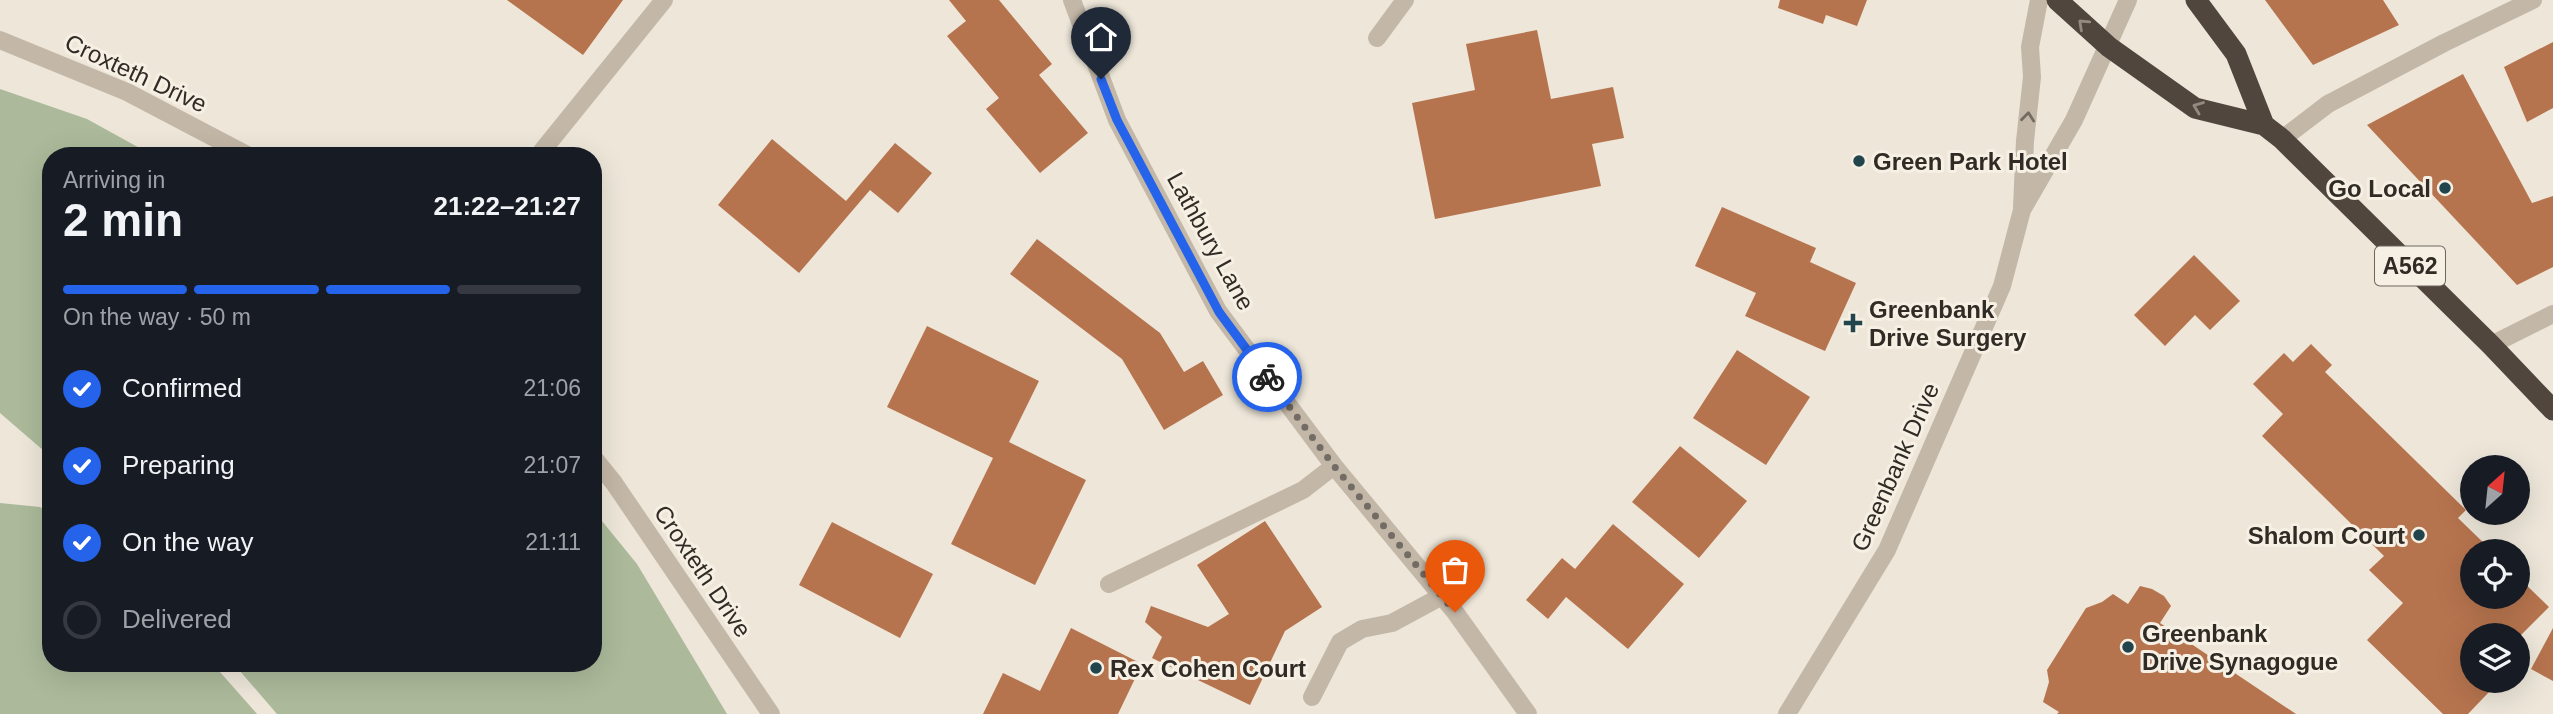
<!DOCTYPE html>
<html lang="en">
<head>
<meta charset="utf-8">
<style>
	:root { --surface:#171b24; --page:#20242c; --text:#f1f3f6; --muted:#9ea1a6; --line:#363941; --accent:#2563eb }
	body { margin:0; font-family:Helvetica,sans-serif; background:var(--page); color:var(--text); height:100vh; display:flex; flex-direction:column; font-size:26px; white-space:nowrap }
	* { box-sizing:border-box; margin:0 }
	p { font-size:23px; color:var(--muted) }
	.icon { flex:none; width:38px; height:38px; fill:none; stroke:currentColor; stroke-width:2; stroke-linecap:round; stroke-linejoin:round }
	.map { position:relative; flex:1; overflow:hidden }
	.details { position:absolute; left:42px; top:147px; width:560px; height:525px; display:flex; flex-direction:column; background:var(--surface); border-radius:28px; box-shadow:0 7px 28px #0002 }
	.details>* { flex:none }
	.needle { width:46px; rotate:27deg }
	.tools { position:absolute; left:2460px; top:455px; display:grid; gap:14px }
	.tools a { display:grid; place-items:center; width:70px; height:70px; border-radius:50%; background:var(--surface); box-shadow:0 7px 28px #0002; font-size:35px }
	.pin { position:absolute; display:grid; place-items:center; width:60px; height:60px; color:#fff; margin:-72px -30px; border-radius:50% 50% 50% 0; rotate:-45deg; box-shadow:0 0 7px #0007 }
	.pin .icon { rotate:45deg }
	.courier { position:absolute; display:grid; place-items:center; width:70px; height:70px; margin:-35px; border:5px solid #2563eb; border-radius:50%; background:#fff; color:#222; box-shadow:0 2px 9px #0007 }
	.summary em { font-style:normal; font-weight:600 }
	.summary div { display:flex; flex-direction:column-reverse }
	.summary { display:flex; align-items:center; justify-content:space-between; height:119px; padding:0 21px }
	h1 { font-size:46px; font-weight:600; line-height:52px }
	.bar { display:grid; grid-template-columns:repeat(4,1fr); gap:10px 7px; align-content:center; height:84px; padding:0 21px }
	.bar i { height:9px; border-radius:5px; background:var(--line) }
	.bar .current { background:var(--accent) }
	.bar p { grid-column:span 4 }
	ol { padding:0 21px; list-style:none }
	li { display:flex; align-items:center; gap:21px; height:77px }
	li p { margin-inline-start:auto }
	li .icon { padding:7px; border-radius:50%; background:var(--accent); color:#fff; stroke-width:4 }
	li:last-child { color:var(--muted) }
	li i { width:38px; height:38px; border:4px solid var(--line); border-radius:50% }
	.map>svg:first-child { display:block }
	.green { fill:#acba9b }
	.building { fill:#b6744e }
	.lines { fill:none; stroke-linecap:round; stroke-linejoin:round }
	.minor { stroke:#c3b7a7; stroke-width:18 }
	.highway { stroke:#51463e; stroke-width:21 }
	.oneway { stroke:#938a80 }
	.oneway2 { stroke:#736a60 }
	.done { stroke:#736c65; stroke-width:7; stroke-dasharray:0 12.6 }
	.route { stroke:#2563eb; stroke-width:9 }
	.poi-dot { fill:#22444d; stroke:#f6f0e4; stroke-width:2.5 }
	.labels { text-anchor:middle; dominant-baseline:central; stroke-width:6; stroke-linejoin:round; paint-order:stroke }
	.shield { fill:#f6f0e4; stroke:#6c665f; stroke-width:2 }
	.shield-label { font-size:23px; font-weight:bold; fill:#312b26 }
	.street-label { font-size:24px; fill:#312b26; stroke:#f6f0e4 }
	.poi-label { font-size:24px; font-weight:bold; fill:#312b26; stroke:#f6f0e4; text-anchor:start }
</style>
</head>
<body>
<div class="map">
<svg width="2553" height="714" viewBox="0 0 2553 714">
	<rect width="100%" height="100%" fill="#ede6d9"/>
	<!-- green -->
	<path class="green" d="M0,89L87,119L154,156H51V457L0,413Z
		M0,503L40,507L51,515V663H212L257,714H0Z
		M593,510L637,564L727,714H277L233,663H593Z"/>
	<!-- building -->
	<path class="building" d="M507,0H623L583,55Z
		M949,0H999L1052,64L1039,75L1088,133L1040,173L986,109L999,98L947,36L966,21Z
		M1780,0H1867L1857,26L1826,15L1823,24L1778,8Z
		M2265,0H2383L2399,25L2313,65Z
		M1537,30L1551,99L1613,87L1624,138L1592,144L1601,186L1435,219L1412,103L1475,90L1466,44Z
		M2553,42V108L2527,122L2504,67Z
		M2463,74L2532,203L2553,196V267L2517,285L2367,125Z
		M772,139L846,201L895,143L932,173L898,213L870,190L799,273L718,205Z
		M1722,207L1816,248L1810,262L1856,283L1825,351L1745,316L1756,293L1695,266Z
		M1037,239L1160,333L1184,372L1203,361L1223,395L1164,430L1122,359L1010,274Z
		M2194,255L2240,301L2210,330L2195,315L2165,346L2134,315Z
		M927,326L1039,381L1009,442L1086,480L1035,585L951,544L993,458L887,407Z
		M2311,344L2332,365L2325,372L2466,510L2458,518L2492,551H2473V597H2518V577L2549,607L2518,638V635H2473V681H2477L2489,692L2468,714H2443L2367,640L2403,603L2369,570L2384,556L2262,436L2283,414L2253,384L2284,353L2293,362Z
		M1737,350L1810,397L1766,465L1693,418Z
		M1680,446L1747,501L1699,558L1632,502Z
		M1265,521L1322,607L1285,631L1250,705L1152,658L1162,637L1145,622L1151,606L1208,627L1229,614L1197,565Z
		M832,522L933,574L900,638L799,585Z
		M1613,524L1684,584L1628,649L1566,597L1548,619L1526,600L1562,558L1575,569Z
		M2140,586L2152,589L2164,596L2171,606L2160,623L2296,714H2057L2059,712L2043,702L2049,682L2047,670L2086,608L2102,602L2113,594L2128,604Z
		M1071,628L1142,664L1118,714H983L1003,673L1040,691Z
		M2553,628V681L2531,669Z"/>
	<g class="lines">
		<!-- minor -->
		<path class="minor" d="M1072,0L1117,120L1218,311L1334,466L1455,612L1528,714
			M1377,38L1405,0
			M0,40L127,92L249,156
			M2282,139L2328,104L2444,43L2533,0
			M538,156L664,0
			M2022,207L2025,141L2032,77L2030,47L2039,0
			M2491,345L2553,314
			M593,457L614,483L771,714
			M1109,584L1303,490L1334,466
			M1312,697L1340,642L1362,629L1392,623L1442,596
			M1787,714L1887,550L2002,286L2022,210L2074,120L2128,0"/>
		<!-- highway -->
		<path class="highway" d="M2057,0L2109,47L2195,108L2264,125L2282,139L2491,345L2553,410
			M2196,0L2236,54L2264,125"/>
	</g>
	<!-- one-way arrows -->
	<defs><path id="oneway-chevron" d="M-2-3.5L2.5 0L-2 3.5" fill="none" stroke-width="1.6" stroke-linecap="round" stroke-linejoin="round" transform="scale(1.75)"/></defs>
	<g class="oneway">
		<use href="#oneway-chevron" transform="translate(2083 24) rotate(-137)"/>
		<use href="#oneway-chevron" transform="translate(2198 107) rotate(-159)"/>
	</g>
	<use class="oneway2" href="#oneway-chevron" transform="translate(2028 117) rotate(-84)"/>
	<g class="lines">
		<!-- done -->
		<path class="done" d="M1267,377L1334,466L1455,612"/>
		<!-- route -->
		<path class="route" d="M1101,79L1117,120L1219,312L1267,377"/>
	</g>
	<!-- markers -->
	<g class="poi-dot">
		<circle cx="1859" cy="161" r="7"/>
		<circle cx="2445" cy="188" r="7"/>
		<path d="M1849.5 312.5h7v7h7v7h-7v7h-7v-7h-7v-7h7z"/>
		<circle cx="2419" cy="535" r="7"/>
		<circle cx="2128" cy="647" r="7"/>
		<circle cx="1096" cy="668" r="7"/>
	</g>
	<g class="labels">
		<!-- shield labels -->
		<rect class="shield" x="2375" y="246.5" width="70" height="39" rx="5"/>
		<g class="shield-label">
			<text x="2410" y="266">A562</text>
		</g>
		<!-- street labels -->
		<g class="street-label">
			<text transform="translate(136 73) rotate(25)">Croxteth Drive</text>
			<text transform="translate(1211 241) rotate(61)">Lathbury Lane</text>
			<text transform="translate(1895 467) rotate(-66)">Greenbank Drive</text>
			<text transform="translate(703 571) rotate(56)">Croxteth Drive</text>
		</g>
		<!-- poi labels -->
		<g class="poi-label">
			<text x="1873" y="161">Green Park Hotel</text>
			<text x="2431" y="188" text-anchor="end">Go Local</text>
			<text x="1869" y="309">Greenbank<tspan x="1869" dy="28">Drive Surgery</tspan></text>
			<text x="2405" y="535" text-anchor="end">Shalom Court</text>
			<text x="2142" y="633">Greenbank<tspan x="2142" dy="28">Drive Synagogue</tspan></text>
			<text x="1110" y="668">Rex Cohen Court</text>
		</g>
	</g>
</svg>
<div class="tools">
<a><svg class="needle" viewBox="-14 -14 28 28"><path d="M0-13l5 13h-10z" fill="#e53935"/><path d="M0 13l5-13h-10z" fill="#9ea1a6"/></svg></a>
<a><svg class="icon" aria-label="locate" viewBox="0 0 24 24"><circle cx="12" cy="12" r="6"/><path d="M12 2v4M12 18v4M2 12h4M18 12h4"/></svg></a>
<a><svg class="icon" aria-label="layers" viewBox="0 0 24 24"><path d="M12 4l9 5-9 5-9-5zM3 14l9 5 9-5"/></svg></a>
</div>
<div class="pin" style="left:1455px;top:612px;background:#ea580c"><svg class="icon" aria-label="bag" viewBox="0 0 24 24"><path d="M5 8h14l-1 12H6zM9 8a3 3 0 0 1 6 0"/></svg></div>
<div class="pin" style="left:1101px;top:79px;background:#1f2937"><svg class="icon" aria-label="home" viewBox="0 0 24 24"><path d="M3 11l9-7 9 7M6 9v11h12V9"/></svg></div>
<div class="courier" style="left:1267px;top:377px"><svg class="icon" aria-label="bike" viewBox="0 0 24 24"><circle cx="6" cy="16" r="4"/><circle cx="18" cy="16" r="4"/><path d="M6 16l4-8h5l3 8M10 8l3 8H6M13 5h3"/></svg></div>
<section class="details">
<div class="summary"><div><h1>2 min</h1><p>Arriving in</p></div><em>21:22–21:27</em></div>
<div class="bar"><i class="current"></i><i class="current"></i><i class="current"></i><i></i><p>On the way · 50 m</p></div>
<ol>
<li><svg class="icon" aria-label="check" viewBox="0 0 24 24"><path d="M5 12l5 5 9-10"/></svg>Confirmed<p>21:06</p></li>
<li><svg class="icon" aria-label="check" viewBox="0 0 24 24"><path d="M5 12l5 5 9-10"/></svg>Preparing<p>21:07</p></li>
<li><svg class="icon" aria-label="check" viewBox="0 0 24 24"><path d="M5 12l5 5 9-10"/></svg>On the way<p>21:11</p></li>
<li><i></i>Delivered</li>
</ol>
</section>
</div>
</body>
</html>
